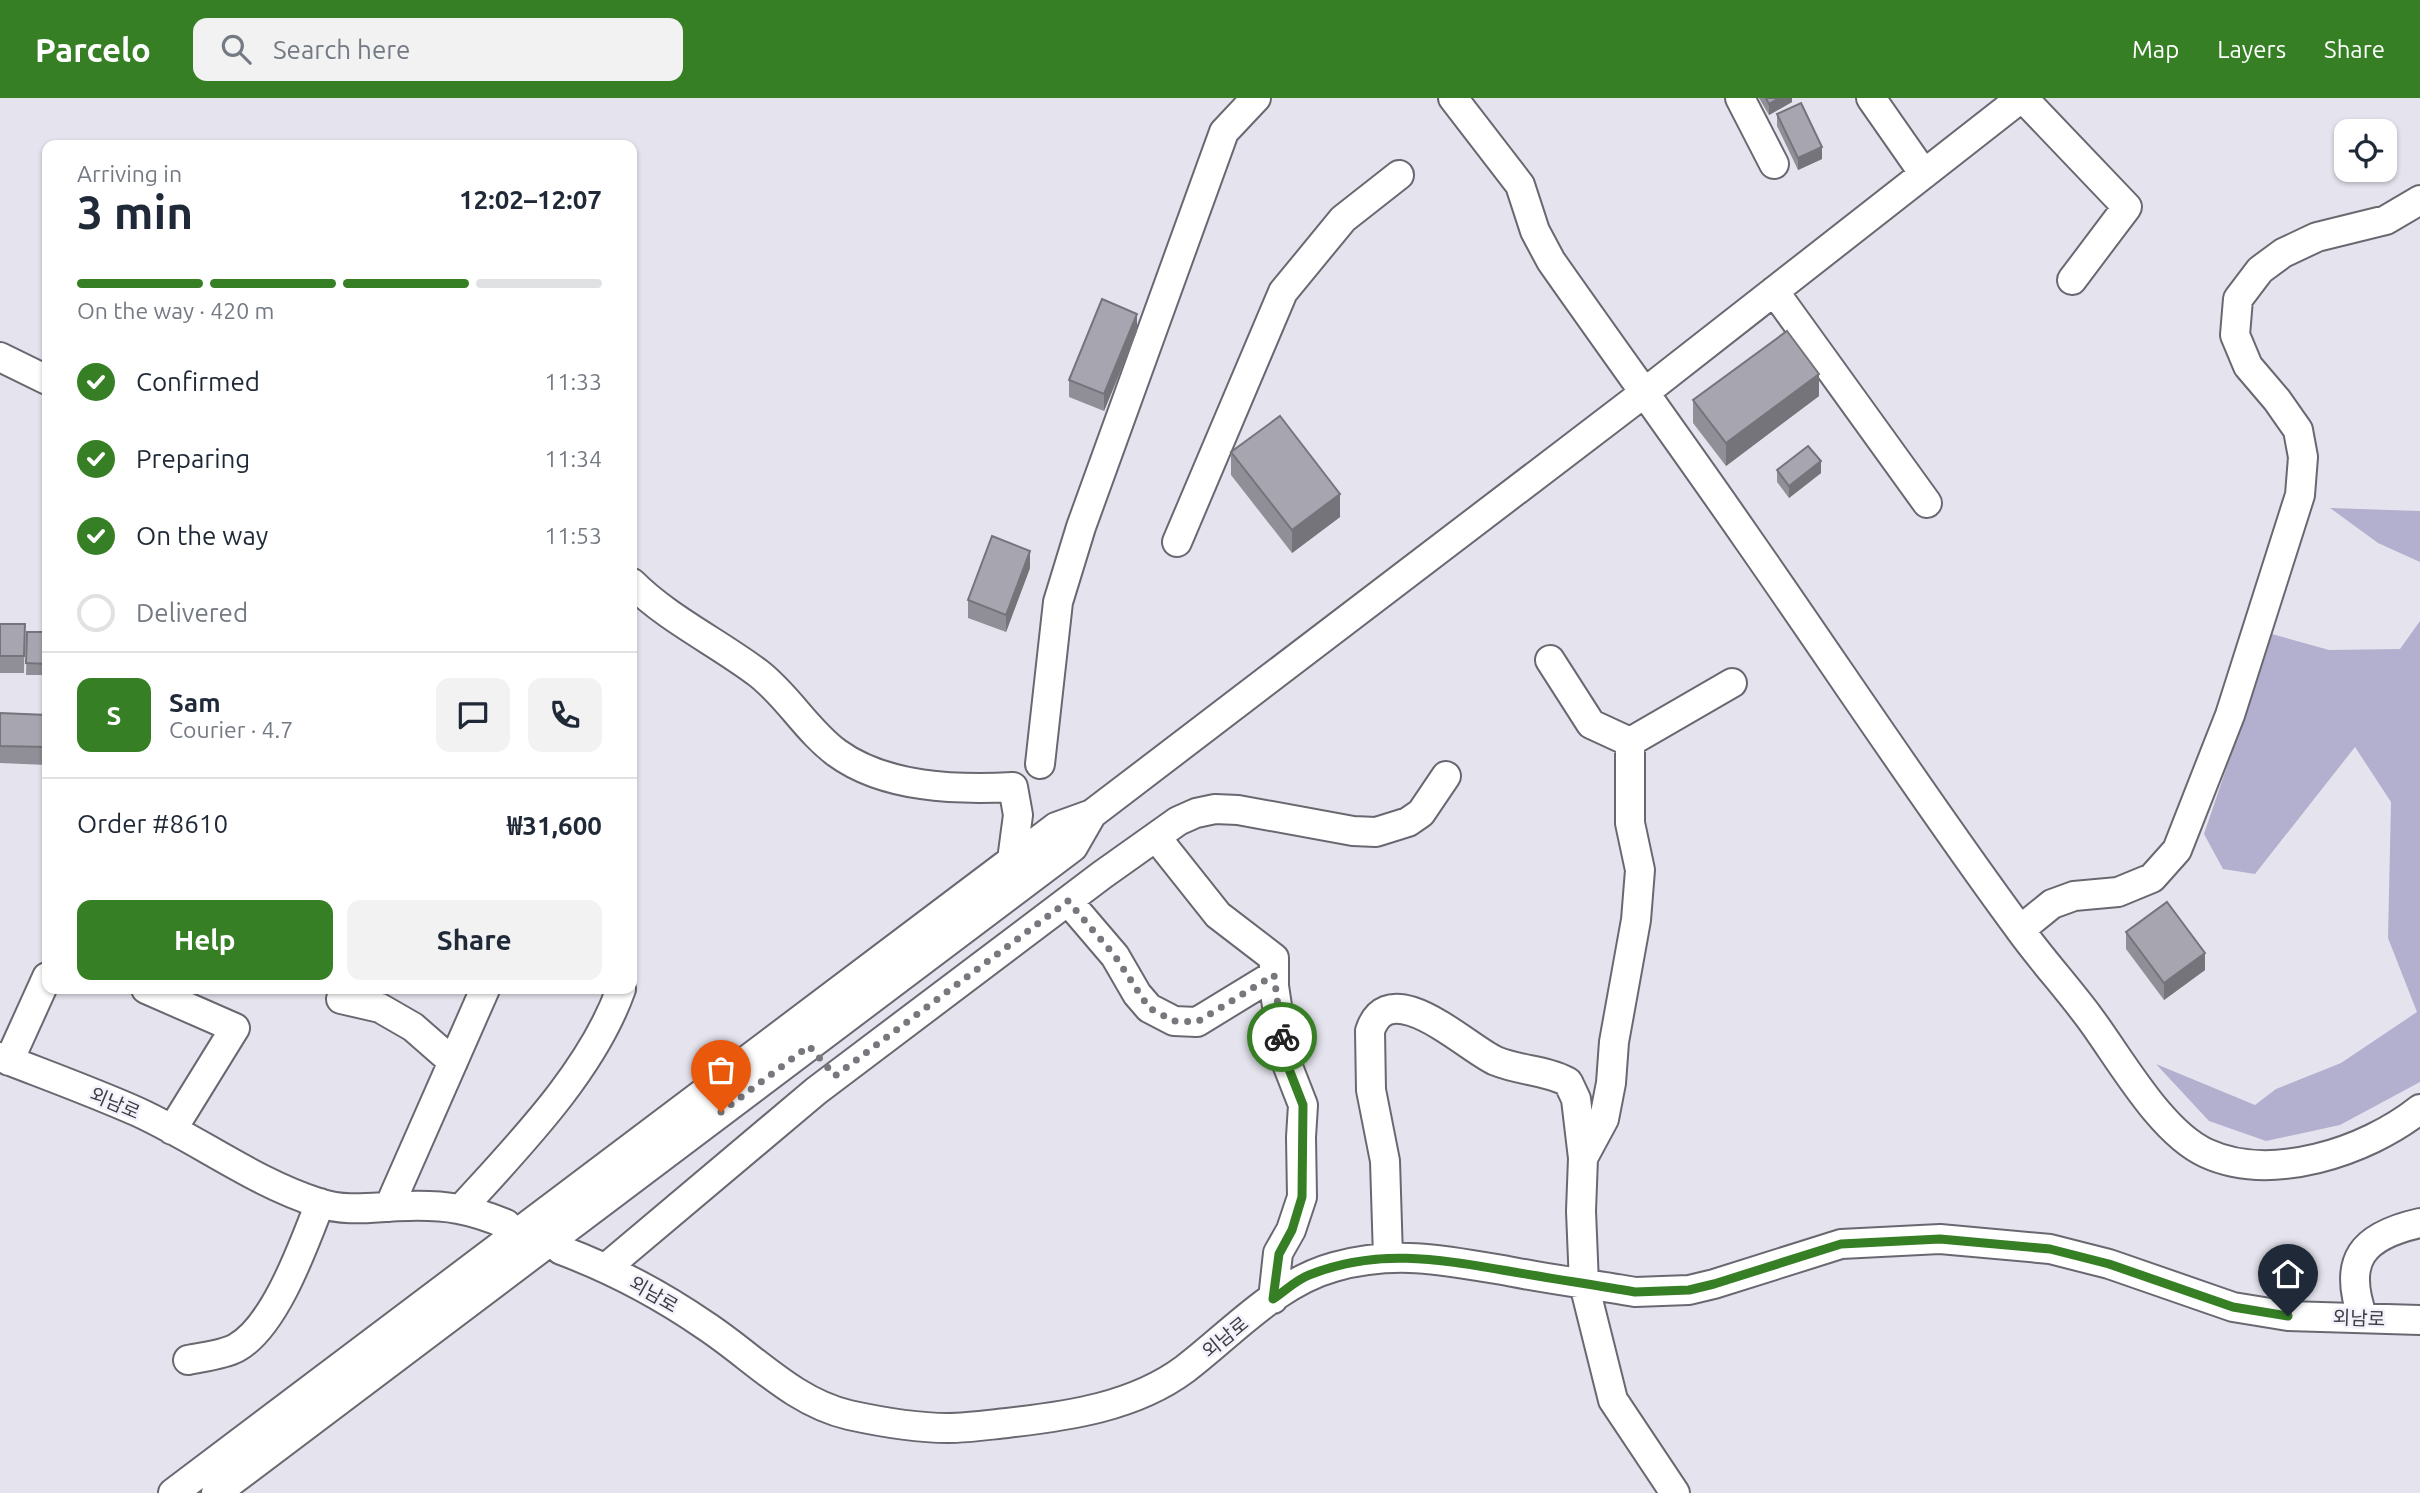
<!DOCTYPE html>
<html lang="en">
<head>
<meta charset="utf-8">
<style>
	:root { --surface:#fff; --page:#f2f2f3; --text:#1f2937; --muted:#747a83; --line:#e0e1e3; --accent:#367f25 }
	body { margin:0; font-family:Ubuntu,"Noto Sans KR",sans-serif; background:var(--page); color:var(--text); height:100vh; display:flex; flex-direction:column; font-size:26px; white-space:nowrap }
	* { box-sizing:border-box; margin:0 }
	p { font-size:23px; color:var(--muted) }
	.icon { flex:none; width:38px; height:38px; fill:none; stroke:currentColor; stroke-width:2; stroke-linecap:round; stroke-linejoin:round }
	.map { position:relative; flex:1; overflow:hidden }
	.panel { position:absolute; left:42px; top:42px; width:595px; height:854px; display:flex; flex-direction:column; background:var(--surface); border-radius:14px; box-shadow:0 2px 5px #0004 }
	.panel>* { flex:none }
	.tools { position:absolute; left:2334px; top:21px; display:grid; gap:14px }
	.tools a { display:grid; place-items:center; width:63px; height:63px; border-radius:14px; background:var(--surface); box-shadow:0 2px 5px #0004; font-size:35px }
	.pin { position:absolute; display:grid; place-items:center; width:60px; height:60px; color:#fff; margin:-72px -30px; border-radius:50% 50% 50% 0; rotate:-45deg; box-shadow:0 0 7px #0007 }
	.pin .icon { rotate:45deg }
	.courier { position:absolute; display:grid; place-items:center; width:70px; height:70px; margin:-35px; border:5px solid #367f25; border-radius:50%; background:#fff; color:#222; box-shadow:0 2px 9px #0007 }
	.head em { font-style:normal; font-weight:600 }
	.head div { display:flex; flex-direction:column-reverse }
	.head { display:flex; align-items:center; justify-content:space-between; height:119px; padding:0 35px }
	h1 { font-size:46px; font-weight:600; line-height:52px }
	.bar { display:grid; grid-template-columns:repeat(4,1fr); gap:10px 7px; align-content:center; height:84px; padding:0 35px }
	.bar i { height:9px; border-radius:5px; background:var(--line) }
	.bar .on { background:var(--accent) }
	.bar p { grid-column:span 4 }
	.line { display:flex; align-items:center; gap:18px; padding:0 35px; border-top:2px solid var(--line) }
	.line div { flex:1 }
	.round { display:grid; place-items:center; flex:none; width:74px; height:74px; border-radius:14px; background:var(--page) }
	ol { padding:0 35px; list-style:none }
	li { display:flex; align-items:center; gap:21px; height:77px }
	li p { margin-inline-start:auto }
	li .icon { padding:7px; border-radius:50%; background:var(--accent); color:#fff; stroke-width:4 }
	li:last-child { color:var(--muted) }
	li i { width:38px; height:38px; border:4px solid var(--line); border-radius:50% }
	.action { display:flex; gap:14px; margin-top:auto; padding:14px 35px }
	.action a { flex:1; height:80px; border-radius:14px; background:var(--accent); color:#fff; font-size:28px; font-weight:600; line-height:80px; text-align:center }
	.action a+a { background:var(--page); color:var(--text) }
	header { display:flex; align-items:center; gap:42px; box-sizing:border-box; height:98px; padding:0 35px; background:var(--accent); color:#fff }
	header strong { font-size:33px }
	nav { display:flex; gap:38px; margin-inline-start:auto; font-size:24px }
	.search { width:490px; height:63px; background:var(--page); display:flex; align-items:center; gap:18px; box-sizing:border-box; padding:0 24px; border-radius:14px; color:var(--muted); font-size:26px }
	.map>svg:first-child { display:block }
	.forest { fill:#b3afcf }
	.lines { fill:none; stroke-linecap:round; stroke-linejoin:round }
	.minor-casing { stroke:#696871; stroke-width:32 }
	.minor { stroke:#fff; stroke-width:28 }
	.wall { fill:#908f97 }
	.shaded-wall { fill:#75747b }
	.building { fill:#a7a6b0; stroke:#75747b; stroke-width:2 }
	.done { stroke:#78777d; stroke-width:7; stroke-dasharray:0 12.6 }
	.route { stroke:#367f25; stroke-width:9 }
	.labels { text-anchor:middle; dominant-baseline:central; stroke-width:5; stroke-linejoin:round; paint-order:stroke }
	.street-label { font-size:19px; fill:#3d3c40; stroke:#f2f1fc }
</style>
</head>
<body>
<header>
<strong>Parcelo</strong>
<div class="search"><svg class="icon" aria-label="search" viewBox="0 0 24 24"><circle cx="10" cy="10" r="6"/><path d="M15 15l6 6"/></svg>Search here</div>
<nav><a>Map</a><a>Layers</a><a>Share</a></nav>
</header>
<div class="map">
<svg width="2420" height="1395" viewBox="0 0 2420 1395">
	<rect width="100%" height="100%" fill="#e5e4ee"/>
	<!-- forest -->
	<path class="forest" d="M2330,410L2420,413V464L2378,445Z
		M2420,523V984L2340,1027L2266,1043L2209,1023L2156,966L2255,1007L2276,991L2341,965L2417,914L2388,840L2391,704L2355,649L2255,776L2223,771L2204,736L2272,536L2329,552L2400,551Z"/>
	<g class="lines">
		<defs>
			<path id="minor" d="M1453,0L1520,87L1535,133L1551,163C1617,257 1684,349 1749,443C1839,572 1925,703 2018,829C2040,860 2066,888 2089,919C2119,959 2160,1034 2206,1055C2271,1085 2366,1054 2420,1011
				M1740,0L1774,66
				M1871,0L1924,76
				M2023,0L2127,109L2072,182
				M1774,193L1927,405
				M0,259L47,282
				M1177,444L1283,194L1343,121L1399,77
				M632,485C668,521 717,544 758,575C788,598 807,633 837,655C885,690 957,692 1013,689L1018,717L1012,762
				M1550,562L1591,626L1630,644
				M1040,666L1058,504L1081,429L1224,34L1256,0
				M1156,739L1218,817L1274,860V888L1285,961L1303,1007L1301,1039L1302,1099L1291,1132L1278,1155L1273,1201
				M1068,803L1115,858L1137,896L1149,910L1174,923L1197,924L1274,877
				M2020,832L2052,806L2074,798L2118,794L2152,780L2177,752L2230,617L2300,397L2303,359L2298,332L2277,302L2248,268L2235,237L2238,201L2260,172L2283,155L2317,139L2386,122L2420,102
				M146,891L235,930L172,1032
				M341,901L380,910L413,929L453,964
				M0,959C46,977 93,994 138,1014C199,1042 255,1085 319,1105C349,1115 377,1108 408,1108C447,1107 470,1111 506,1126
				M9,963L47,879
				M389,1109L485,891
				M461,1111C519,1047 592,973 621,891
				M561,1152C612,1171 661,1197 706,1228C753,1259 793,1304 849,1317C881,1324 917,1330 948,1330C968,1330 988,1327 1007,1325C1068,1318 1134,1309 1185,1271C1231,1236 1276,1185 1334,1169C1397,1151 1450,1163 1513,1174C1554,1182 1595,1187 1635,1194L1689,1192L1714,1186L1841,1146L1940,1141L2050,1151L2109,1166L2233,1209L2288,1218L2420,1222
				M1388,1159L1385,1063L1371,992L1370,933C1389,873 1469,952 1496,963C1520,973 1546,972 1568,984L1576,1001L1583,1060
				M607,1169L816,993L1102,777L1178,723L1196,715L1215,711L1238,712L1353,733L1376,734L1408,724L1421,715L1446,678
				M2363,1220C2342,1162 2362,1138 2420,1125
				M188,1262C202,1259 223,1257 236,1250C275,1229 304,1146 320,1105
				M173,1395L1056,729L1092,716L1644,295L2021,0
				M216,1395L1073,749L1092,716
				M1675,1395L1613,1302L1584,1186L1581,1113L1583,1060L1604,1021L1611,985L1614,944L1636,822L1640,772L1630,725V644L1732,585"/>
		</defs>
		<!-- minor casing -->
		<use href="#minor" class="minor-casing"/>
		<!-- minor -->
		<use href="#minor" class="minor"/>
	</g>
	<!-- wall -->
	<path class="wall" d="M1759,0H1792V4L1769,17Z
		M1777,16L1822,61L1798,72L1777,28Z
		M1137,233L1104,313L1069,299V282Z
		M1819,298L1726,368L1693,325V302Z
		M1231,354L1340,419L1292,455L1231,377Z
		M1777,372L1821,375L1789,400L1777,384Z
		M1030,470L1006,534L968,520V502Z
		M0,526H25L24,575H0Z
		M27,534H47V577H26Z
		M0,615L47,617V667L0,665Z
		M2126,834L2205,872L2164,902L2126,851Z"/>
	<!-- shaded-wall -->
	<path class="shaded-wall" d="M1779,0H1792V4L1769,17V6Z
		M1822,49V61L1798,72V60Z
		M1137,216V233L1104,313V296Z
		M1819,276V298L1726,368V345Z
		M1821,363V375L1789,400V388Z
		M1340,396V419L1292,455V432Z
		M1030,453V470L1006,534V517Z
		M2205,855V872L2164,902V885Z"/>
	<!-- building -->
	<path class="building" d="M1766,0H1779L1769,6Z
		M1801,5L1822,49L1798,60L1777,16Z
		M1102,201L1137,216L1104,296L1069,282Z
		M1787,233L1819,276L1726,345L1693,302Z
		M1280,318L1340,396L1292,432L1231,354Z
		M1808,348L1821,363L1789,388L1777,372Z
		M992,438L1030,453L1006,517L968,502Z
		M0,526H25L24,558H0Z
		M27,534H47V566L26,565Z
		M0,615L47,617V649L0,648Z
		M2167,804L2205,855L2164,885L2126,834Z"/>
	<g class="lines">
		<!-- done -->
		<path class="done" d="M721,1014L809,948L835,978L1068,803L1115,858L1149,910L1174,923L1197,924L1274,877L1282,939"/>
		<!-- route -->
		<path class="route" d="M1282,939L1285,961L1303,1007L1302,1099L1292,1132L1279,1156L1273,1201C1285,1193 1296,1182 1309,1177C1379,1149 1443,1162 1514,1174C1554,1181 1595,1187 1635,1194L1689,1192L1714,1186L1841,1146L1940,1141L2050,1151L2109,1166L2233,1209L2288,1218"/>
	</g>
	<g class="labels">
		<!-- street labels -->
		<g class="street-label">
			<text transform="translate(115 1005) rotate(23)">외남로</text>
			<text transform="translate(654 1196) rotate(30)">외남로</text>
			<text transform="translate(2359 1220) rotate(2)">외남로</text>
			<text transform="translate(1225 1239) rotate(-39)">외남로</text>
		</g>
	</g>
</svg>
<div class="tools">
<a><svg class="icon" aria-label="locate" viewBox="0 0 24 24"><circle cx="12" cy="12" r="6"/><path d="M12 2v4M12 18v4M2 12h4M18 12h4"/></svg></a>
</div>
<div class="pin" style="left:721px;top:1014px;background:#ea580c"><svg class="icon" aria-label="bag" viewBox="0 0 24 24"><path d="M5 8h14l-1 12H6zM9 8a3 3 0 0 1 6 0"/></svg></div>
<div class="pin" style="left:2288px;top:1218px;background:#1f2937"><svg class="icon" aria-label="home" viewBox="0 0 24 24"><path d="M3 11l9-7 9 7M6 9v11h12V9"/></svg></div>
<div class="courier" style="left:1282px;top:939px"><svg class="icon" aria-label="bike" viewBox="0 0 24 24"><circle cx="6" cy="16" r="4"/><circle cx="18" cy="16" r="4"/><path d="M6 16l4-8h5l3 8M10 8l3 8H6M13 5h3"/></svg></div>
<section class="panel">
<div class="head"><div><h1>3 min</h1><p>Arriving in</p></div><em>12:02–12:07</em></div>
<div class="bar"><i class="on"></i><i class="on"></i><i class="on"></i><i></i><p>On the way · 420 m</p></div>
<ol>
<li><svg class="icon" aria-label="check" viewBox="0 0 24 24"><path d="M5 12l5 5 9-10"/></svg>Confirmed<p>11:33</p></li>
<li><svg class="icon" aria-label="check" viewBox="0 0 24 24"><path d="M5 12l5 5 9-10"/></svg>Preparing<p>11:34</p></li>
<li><svg class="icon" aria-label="check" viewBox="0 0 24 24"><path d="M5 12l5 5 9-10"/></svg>On the way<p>11:53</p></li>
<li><i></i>Delivered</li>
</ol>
<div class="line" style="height:126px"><b class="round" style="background:var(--accent);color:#fff">S</b><div><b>Sam</b><p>Courier · 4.7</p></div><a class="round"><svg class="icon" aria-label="chat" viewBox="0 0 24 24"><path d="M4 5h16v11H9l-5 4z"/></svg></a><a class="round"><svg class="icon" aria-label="phone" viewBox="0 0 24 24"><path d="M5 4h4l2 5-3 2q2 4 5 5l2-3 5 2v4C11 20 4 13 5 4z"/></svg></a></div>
<div class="line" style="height:91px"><div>Order #8610</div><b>₩31,600</b></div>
<div class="action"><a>Help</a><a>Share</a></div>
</section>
</div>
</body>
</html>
